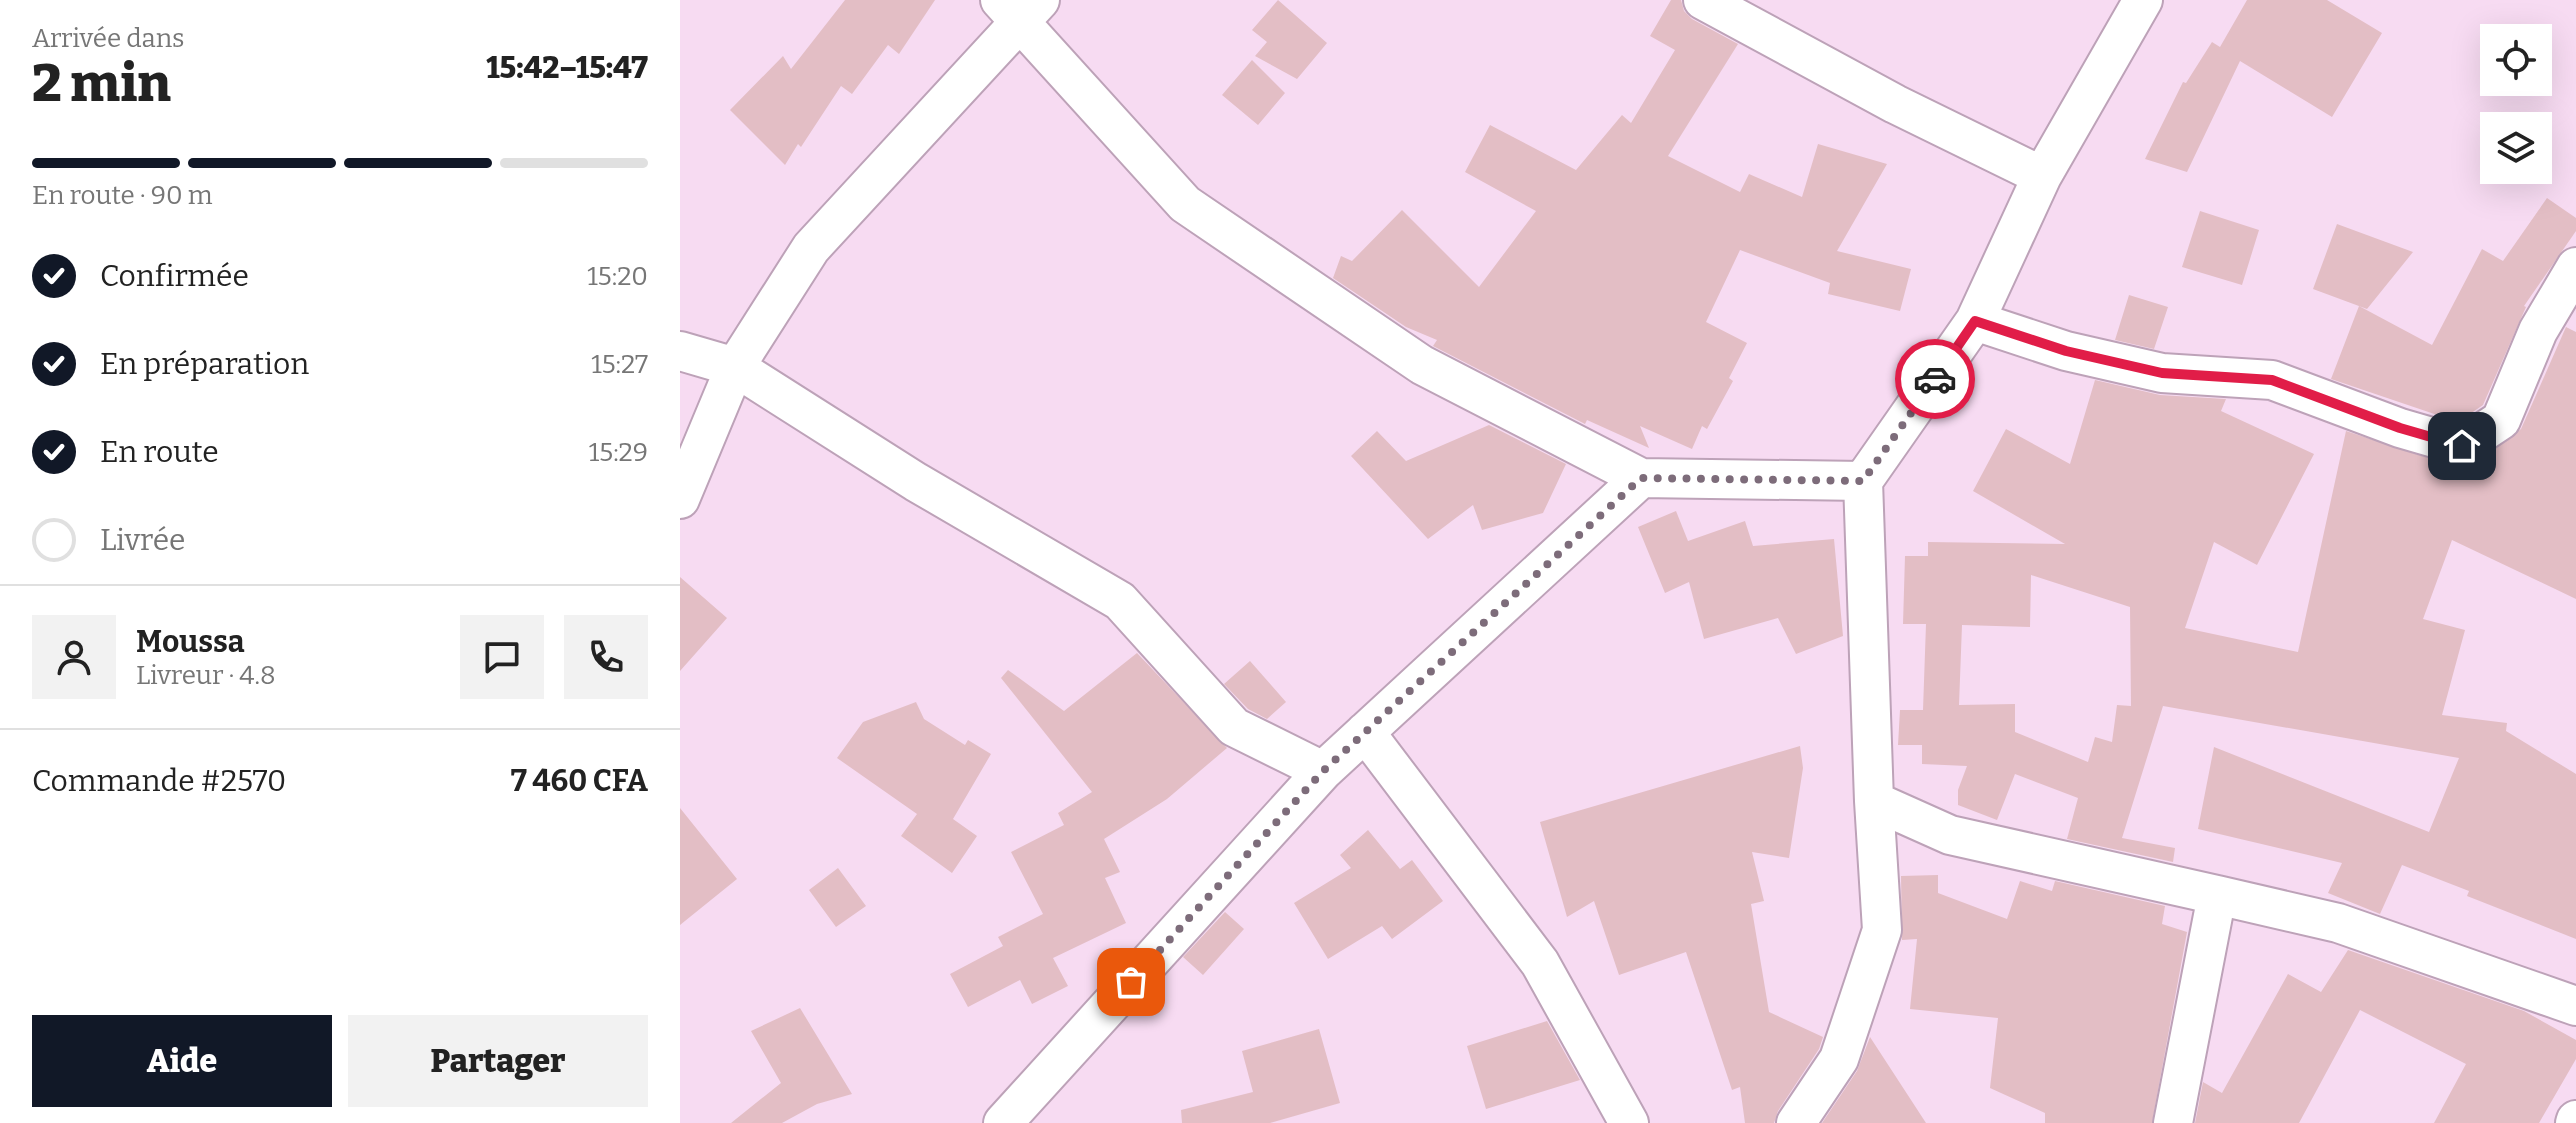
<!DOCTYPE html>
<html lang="fr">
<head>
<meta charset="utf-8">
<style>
	:root { --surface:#fff; --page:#f2f2f2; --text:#222; --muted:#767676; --line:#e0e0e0; --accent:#111827 }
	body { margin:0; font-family:Bitter,serif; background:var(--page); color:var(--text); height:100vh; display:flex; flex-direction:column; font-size:30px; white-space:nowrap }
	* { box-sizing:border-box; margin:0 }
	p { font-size:26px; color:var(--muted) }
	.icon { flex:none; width:44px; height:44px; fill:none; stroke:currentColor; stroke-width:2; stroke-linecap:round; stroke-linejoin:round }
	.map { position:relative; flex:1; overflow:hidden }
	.sheet { display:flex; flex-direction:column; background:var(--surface); width:680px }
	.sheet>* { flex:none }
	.buttons { position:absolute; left:1800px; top:24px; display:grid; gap:16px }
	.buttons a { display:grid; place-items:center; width:72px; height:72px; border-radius:0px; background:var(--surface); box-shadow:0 8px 32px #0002; font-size:40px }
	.pin { position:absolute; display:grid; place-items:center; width:68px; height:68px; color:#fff; margin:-34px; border-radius:16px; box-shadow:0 4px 12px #0006 }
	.courier { position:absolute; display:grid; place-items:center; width:80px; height:80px; margin:-40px; border:6px solid #e11d48; border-radius:50%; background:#fff; color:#222; box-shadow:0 2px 10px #0007 }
	.summary em { font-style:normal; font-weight:800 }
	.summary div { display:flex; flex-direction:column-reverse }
	.summary { display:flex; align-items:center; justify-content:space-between; height:136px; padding:0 32px }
	h1 { font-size:52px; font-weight:800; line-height:60px }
	.bar { display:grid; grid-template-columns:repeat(4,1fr); gap:12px 8px; align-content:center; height:96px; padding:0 32px }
	.bar i { height:10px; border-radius:6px; background:var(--line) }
	.bar .on { background:var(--accent) }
	.bar p { grid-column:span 4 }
	.line { display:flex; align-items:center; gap:20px; padding:0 32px; border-top:2px solid var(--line) }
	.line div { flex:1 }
	.round { display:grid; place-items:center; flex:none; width:84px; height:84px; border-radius:0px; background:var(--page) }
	ol { padding:0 32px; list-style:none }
	li { display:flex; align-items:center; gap:24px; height:88px }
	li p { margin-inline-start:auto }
	li .icon { padding:8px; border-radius:50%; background:var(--accent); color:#fff; stroke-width:4 }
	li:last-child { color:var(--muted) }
	li i { width:44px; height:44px; border:4px solid var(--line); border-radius:50% }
	.cta { display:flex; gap:16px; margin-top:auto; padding:16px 32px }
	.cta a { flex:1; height:92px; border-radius:0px; background:var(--accent); color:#fff; font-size:32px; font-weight:800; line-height:92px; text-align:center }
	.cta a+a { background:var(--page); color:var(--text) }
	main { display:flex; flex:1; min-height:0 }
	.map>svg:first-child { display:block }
	.building { fill:#e3bec5; fill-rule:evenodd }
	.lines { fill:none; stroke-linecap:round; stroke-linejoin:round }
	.street-casing { stroke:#bda2b8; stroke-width:42 }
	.street { stroke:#fff; stroke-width:38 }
	.done { stroke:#7d6c7a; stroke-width:8; stroke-dasharray:0 14.4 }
	.route { stroke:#e11d48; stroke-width:10 }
</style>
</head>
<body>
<main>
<section class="sheet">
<div class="summary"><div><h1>2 min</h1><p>Arrivée dans</p></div><em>15:42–15:47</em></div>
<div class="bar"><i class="on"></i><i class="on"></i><i class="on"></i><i></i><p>En route · 90 m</p></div>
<ol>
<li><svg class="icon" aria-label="check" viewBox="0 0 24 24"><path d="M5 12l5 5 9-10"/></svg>Confirmée<p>15:20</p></li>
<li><svg class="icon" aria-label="check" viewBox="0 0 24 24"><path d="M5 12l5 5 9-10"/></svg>En préparation<p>15:27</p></li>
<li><svg class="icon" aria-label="check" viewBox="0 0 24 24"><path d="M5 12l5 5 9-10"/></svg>En route<p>15:29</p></li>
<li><i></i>Livrée</li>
</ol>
<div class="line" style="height:144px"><a class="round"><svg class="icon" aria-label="person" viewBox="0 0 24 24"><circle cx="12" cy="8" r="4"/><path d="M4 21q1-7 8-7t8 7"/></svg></a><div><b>Moussa</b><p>Livreur · 4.8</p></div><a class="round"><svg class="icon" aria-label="chat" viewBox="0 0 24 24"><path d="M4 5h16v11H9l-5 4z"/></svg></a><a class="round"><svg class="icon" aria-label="phone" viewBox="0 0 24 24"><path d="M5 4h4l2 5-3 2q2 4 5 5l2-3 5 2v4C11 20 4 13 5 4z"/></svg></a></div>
<div class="line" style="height:104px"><div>Commande #2570</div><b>7 460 CFA</b></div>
<div class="cta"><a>Aide</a><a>Partager</a></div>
</section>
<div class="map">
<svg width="1896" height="1123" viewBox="0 0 1896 1123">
	<rect width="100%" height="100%" fill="#f7dbf2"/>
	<!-- building -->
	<path class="building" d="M165,0H255L219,54L208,45L172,94L161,86L121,147L118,144L105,165L50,110L103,56L111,69Z
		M598,0L647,43L617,79L575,56L587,42L572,30Z
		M991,0H1001L1004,11L1012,19L1058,44L988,156L1060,192L1069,174L1122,197L1138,144L1207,164L1157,251L1231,269L1220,311L1148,294L1150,283L1060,250L1026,322L1067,343L1049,378L1053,381L1027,429L1022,426L1012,449L960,426L969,448L907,420L905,424L753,346L757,340L726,327L653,278L661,256L672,261L722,210L799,287L856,211L785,172L810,125L896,170L942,115L951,123L995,50L970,36Z
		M1567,0H1647L1702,33L1652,117L1560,61L1507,172L1465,159L1503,82L1506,83L1532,42L1540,47Z
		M572,60L605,93L578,125L542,95Z
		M1867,198L1896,218V231L1844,306L1846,307L1803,405L1778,422L1651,379L1679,306L1752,345L1802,249L1823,261Z
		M1520,211L1579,230L1562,285L1502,267Z
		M1657,224L1733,252L1687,309L1633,289Z
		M1449,295L1488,307L1474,349L1435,340Z
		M1886,327L1896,332V599L1772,540L1743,619L1785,630L1762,715L1827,723L1826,731L1896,774V939L1787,896L1789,891L1722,865L1700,914L1648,893L1662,863L1518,829L1534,747L1749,832L1779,758L1483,706L1442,838L1495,848L1493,862L1387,839L1398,798L1335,774L1317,820L1278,805V790L1287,766L1242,764V745H1218L1220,710H1243L1246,624H1223L1225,556H1248V542L1385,544L1293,491L1326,429L1390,464L1415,380L1480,395L1546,399L1541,411L1634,454L1577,565L1534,542L1505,628L1618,652L1666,431L1776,467L1794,465L1841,429ZM1351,575L1450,607L1451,706L1437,705L1432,742L1415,737L1408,762L1335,732V704L1279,705L1282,625L1350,627Z
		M809,425L886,464L863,513L802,530L793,505L748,539L671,456L697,431L726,461Z
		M996,511L1008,541L1065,521L1073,546L1154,539L1163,636L1116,654L1098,618L1024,639L1009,582L985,593L958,527Z
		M0,577L47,618L0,671Z
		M457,653L547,748L487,799L424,839L440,872L425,878L446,923L373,958L388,986L352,1004L340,980L288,1007L270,974L323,946L318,937L363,914L331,852L384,825L378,813L412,792L321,678L328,670L384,711Z
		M570,661L606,702L587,719L568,709L544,684Z
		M236,702L244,719L285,745L288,740L311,754L273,819L297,836L272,873L221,836L237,814L157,758L183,722Z
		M1120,746L1123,768L1109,858L1072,852L1084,901L1071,904L1089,1012L1143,1037L1139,1049L1098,1111L1094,1123H1065L1060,1087L1052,1090L1006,952L939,975L914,901L887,917L860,822Z
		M0,808L57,879L0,925Z
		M688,830L720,869L732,860L763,901L712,939L702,926L648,959L614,903L671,868L660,855Z
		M158,868L186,906L156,927L129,890Z
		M1258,875V893L1327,919L1340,881L1372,891L1375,881L1485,906L1482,924L1507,932L1472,1123H1365V1113L1310,1088L1318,1018L1230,1009L1237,939L1222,940L1221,876Z
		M545,912L564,929L523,975L503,957Z
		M1668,950L1844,1011L1896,1040V1059L1859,1123H1754L1786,1064L1680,1010L1619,1123H1515L1523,1082L1542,1093L1608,974L1641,992Z
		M120,1008L172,1094L137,1104L102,1123H51L101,1083L71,1031Z
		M867,1021L900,1080L806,1109L787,1046Z
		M639,1029L660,1103L590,1123H502L501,1110L573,1092L562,1051Z
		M1190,1037L1246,1123H1142L1177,1071Z"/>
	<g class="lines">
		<defs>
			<path id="street" d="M320,0L505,204L742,365L961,478
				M1023,0L1215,104L1362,176
				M1463,0L1362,176L1295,321L1183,481L1194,801L1270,835L1537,895L1493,1123
				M1295,321L1386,351L1482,373L1592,380L1720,428L1782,446L1821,420L1858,331L1896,267
				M0,351L55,367L236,482L440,601L554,727L643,771
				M0,499L55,367L131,248L360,0
				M685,732L860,963L949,1123
				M1537,895L1658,923L1896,1006
				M323,1123L643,771L961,478L1183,481
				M1116,1123L1159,1059L1202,930L1194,801
				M1895,1123L1896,1120"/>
		</defs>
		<!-- street casing -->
		<use href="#street" class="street-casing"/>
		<!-- street -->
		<use href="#street" class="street"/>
	</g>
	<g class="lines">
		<!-- done -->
		<path class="done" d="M451,982L643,771L961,478L1183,481L1255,379"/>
		<!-- route -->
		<path class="route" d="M1255,379L1295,321L1386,351L1482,373L1592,380L1720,428L1782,446"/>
	</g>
</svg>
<div class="buttons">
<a><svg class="icon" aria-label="locate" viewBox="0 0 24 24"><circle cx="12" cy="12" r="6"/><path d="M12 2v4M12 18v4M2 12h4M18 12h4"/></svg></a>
<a><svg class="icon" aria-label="layers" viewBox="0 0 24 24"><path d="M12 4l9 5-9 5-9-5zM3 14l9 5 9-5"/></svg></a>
</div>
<div class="pin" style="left:451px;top:982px;background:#ea580c"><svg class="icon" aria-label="bag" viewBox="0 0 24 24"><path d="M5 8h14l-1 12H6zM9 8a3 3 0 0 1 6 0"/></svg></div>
<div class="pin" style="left:1782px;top:446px;background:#1f2937"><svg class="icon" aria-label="home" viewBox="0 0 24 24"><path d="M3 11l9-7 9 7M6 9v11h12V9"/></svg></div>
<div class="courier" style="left:1255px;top:379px"><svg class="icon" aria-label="car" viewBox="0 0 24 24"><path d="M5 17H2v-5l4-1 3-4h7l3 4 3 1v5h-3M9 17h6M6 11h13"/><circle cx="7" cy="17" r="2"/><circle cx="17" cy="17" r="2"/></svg></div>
</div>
</main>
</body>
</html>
